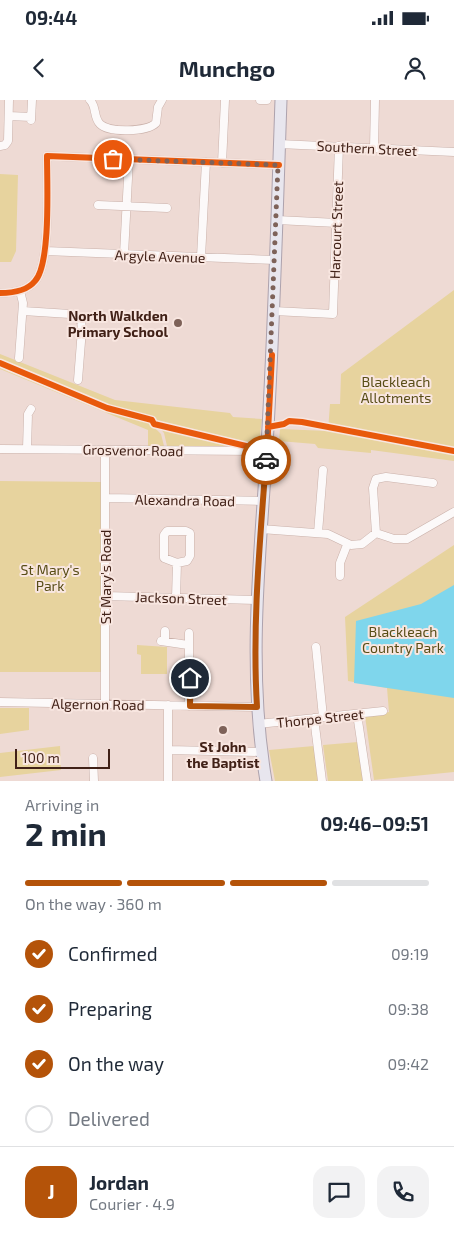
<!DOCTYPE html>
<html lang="en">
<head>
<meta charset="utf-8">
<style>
	:root { --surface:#fff; --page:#f2f2f3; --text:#1f2937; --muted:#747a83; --line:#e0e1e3; --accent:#b45309 }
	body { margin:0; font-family:"Exo 2",sans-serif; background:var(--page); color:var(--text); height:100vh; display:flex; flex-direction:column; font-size:19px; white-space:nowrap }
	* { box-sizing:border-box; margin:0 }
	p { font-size:16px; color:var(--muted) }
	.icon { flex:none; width:28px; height:28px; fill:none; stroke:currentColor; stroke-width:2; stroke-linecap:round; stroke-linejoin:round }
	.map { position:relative; height:681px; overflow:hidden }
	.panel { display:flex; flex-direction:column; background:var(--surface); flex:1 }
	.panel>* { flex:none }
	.scale { position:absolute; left:15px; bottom:12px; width:95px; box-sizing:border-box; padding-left:5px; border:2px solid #412117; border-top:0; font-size:14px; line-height:18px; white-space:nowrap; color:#412117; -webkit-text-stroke:4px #f8e6e0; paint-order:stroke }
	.pin { position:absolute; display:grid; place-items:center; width:42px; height:42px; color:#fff; margin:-21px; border:2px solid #fff; border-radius:50%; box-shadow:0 1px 5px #0007 }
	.courier { position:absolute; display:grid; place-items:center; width:50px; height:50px; margin:-25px; border:4px solid #b45309; border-radius:50%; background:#fff; color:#222; box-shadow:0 1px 6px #0007 }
	.summary em { font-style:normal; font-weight:700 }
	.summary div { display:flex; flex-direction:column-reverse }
	.summary { display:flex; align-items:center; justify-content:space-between; height:85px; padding:0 25px }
	h1 { font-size:32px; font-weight:700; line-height:38px }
	.bar { display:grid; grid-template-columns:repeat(4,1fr); gap:8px 5px; align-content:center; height:60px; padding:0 25px }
	.bar i { height:6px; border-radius:4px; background:var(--line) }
	.bar .selected { background:var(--accent) }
	.bar p { grid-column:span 4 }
	.line { display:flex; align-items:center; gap:12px; padding:0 25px; border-top:1px solid var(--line) }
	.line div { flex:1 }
	.round { display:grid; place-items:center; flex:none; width:52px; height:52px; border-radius:15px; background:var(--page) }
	ol { padding:0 25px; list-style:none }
	li { display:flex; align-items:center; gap:15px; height:55px }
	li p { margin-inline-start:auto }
	li .icon { padding:5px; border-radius:50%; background:var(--accent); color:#fff; stroke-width:4 }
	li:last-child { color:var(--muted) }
	li i { width:28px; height:28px; border:2px solid var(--line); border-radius:50% }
	.status { display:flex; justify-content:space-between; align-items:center; height:35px; padding:0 25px; background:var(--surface); direction:ltr }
	.status svg { height:14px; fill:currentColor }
	header { display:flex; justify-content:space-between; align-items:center; height:65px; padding:0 25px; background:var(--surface); font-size:22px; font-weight:700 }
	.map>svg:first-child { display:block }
	.green { fill:#e7d39e }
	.water { fill:#7fd6ec }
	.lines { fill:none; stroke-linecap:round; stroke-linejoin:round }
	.street-casing { stroke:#cab1aa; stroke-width:9 }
	.primary-casing { stroke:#ada2ad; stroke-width:13 }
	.street { stroke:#fcf9f9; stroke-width:8 }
	.primary { stroke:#e8e6ee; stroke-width:11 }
	.cycleway-casing { stroke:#f8e6e0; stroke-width:9 }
	.cycleway { stroke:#e8590c; stroke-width:6 }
	.done { stroke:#7e6259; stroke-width:5; stroke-dasharray:0 9 }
	.route { stroke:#b45309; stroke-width:6 }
	.poi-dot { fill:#7e6259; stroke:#f8e6e0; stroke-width:2 }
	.labels { text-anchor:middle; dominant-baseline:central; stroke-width:4; stroke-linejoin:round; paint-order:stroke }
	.street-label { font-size:14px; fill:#412117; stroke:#f8e6e0 }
	.poi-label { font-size:14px; font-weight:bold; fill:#412117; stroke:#f8e6e0; text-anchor:end }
	.park-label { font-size:14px; fill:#584d16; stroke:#f8e6e0 }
</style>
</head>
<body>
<div class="status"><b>09:44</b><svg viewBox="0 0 49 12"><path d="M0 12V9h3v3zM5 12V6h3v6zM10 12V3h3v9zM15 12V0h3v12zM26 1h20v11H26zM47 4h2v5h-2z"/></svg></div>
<header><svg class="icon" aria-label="back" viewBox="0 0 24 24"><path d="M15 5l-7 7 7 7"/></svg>Munchgo<svg class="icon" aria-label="person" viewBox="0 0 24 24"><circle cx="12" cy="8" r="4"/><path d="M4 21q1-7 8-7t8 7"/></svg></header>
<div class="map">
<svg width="454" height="681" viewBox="0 0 454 681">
	<rect width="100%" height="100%" fill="#eedad4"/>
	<!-- green -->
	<path class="green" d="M0,74L18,75L16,151L11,162H0Z
		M454,190V361L371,350V353L318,348L315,344L279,341L280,329L328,331L330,304H340L341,274Z
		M0,254L115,300L230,313L233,317L262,319L259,342L254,344L156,323L153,318L108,305L0,261Z
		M0,264L64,293L150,323L161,334L164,346H148V330L0,269Z
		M158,326L247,346H167L164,333Z
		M0,381L101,382V572H0Z
		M454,445V672L374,680L365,616L389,612L387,588L348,581L345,517Z
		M137,545L167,547V574H141V555L137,554Z
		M0,608H29V630L0,634Z
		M358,642L364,681H328L323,645Z
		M60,646L61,670L0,677V653Z
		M314,646L318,681H275L269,650Z"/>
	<!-- water -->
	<path class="water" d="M454,485V598L354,583L356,521L421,504Z"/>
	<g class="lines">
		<defs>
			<path id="street" d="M90,0C97,7 93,17 100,24C109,33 147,32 156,23L158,7L162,0
				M260,0H267
				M9,16L31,17
				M31,20L32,0
				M279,44L454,52
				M0,46L5,45L8,41L9,0
				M374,48L375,0
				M222,63L225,0
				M98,105L167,108
				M277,120L337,123
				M45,151L276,160
				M124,154L129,59
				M201,157L206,62
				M0,193C13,193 27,191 35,181C51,164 47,82 47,56L279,65
				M23,211L70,214L81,221L82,229L78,280
				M274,211L333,214L339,46
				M19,258L23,203L20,191
				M0,349L267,351
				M27,349L28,314L31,309
				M105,350V604
				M106,398L263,401
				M261,429L328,434L351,445L362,444L376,433L394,439H407L454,412
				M167,431H186L190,433V456L187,461L177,463L164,458V435Z
				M318,433L323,370
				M376,433L373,388L376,379L386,377L433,383
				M340,476V463L347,445
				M105,496L256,500
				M176,498L177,463
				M189,533V606
				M161,541L188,545
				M165,541V531
				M316,547L323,617
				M0,602L257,607
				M357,614L367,681
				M314,618L322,681
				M258,624L383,611
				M168,650L261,652
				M93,658L94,681
				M168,681V605"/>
			<path id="primary" d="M266,681C247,568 260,458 267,345C274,230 277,115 281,0"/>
		</defs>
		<!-- street casing -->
		<use href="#street" class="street-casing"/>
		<!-- primary casing -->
		<use href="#primary" class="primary-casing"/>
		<!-- street -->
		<use href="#street" class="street"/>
		<!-- primary -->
		<use href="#primary" class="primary"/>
		<defs>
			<path id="cycleway" d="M0,193C13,193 27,191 35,181C51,164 47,82 47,56L279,65
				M0,263L107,308L152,320L154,324L267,351L272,255
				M268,327L284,324L289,321L302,322L454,351"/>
		</defs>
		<!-- cycleway casing -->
		<use href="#cycleway" class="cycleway-casing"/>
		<!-- cycleway -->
		<use href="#cycleway" class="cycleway"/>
	</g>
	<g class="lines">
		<!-- done -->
		<path class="done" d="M113,59L278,65L266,360"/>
		<!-- route -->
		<path class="route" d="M190,578V606L257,607C252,524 260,442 266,360"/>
	</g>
	<!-- markers -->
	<g class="poi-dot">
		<circle cx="178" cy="223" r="5"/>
		<circle cx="223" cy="630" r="5"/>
	</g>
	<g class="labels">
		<!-- street labels -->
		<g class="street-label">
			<text transform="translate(367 48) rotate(3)">Southern Street</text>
			<text transform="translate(336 130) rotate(-88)">Harcourt Street</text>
			<text transform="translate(160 156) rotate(2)">Argyle Avenue</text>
			<text transform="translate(133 350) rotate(1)">Grosvenor Road</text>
			<text transform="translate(185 400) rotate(1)">Alexandra Road</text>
			<text transform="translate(105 477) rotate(-90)">St Mary's Road</text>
			<text transform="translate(181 498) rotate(2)">Jackson Street</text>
			<text transform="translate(98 604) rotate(1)">Algernon Road</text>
			<text transform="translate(320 618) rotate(-6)">Thorpe Street</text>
		</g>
		<!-- poi labels -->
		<g class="poi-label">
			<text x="168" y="215">North Walkden<tspan x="168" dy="16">Primary School</tspan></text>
			<text x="223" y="646" text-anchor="middle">St John<tspan x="223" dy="16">the Baptist</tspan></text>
		</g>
		<!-- park labels -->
		<g class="park-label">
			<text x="396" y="281">Blackleach<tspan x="396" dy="16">Allotments</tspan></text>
			<text x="50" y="469">St Mary's<tspan x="50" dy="16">Park</tspan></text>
			<text x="403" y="531">Blackleach<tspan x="403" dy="16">Country Park</tspan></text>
		</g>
	</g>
</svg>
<div class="scale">100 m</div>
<div class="pin" style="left:113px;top:59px;background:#ea580c"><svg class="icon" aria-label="bag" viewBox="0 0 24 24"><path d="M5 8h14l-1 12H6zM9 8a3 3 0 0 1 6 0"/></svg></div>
<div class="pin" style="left:190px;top:578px;background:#1f2937"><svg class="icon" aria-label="home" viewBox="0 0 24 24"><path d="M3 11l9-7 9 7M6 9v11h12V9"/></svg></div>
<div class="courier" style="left:266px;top:360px"><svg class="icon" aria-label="car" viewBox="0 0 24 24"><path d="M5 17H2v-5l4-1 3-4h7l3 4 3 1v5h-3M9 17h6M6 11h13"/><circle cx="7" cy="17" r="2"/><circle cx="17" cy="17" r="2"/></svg></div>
</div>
<section class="panel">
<div class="summary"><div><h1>2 min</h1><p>Arriving in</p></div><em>09:46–09:51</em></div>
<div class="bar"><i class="selected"></i><i class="selected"></i><i class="selected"></i><i></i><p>On the way · 360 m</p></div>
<ol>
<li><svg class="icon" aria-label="check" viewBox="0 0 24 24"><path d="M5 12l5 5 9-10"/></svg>Confirmed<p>09:19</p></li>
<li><svg class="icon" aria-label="check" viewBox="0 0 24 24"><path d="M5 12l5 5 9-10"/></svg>Preparing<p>09:38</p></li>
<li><svg class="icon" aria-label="check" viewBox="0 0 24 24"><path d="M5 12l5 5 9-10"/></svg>On the way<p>09:42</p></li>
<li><i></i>Delivered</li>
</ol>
<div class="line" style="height:90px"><b class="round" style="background:var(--accent);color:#fff">J</b><div><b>Jordan</b><p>Courier · 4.9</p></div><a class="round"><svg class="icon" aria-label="chat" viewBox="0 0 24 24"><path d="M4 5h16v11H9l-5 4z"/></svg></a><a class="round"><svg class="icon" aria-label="phone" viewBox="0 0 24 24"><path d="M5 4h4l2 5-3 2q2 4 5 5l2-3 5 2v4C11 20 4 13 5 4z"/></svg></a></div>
</section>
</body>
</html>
